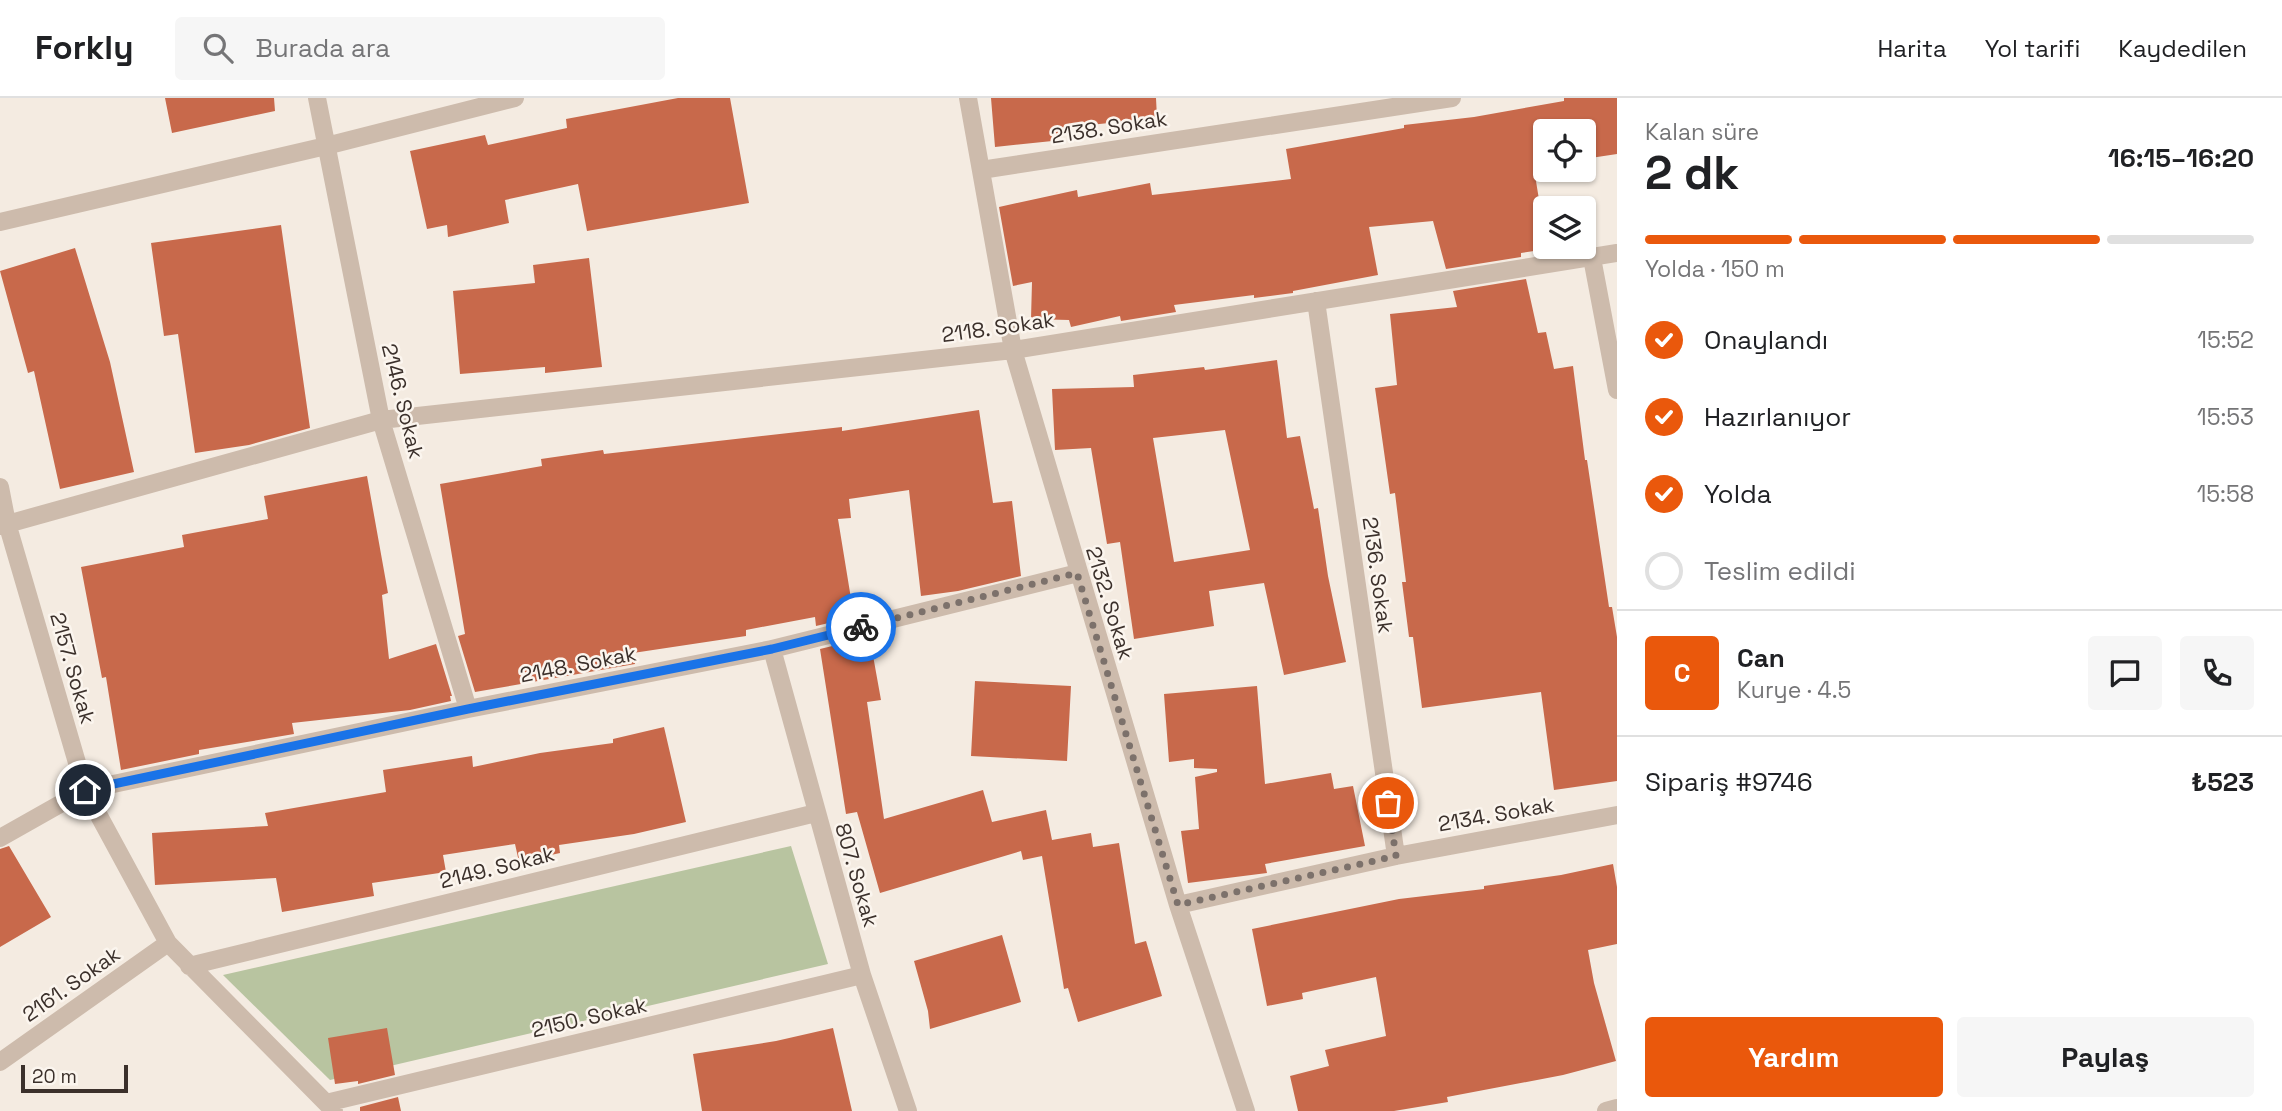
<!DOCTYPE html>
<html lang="tr">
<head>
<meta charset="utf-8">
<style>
	:root { --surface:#fff; --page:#f6f6f6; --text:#202124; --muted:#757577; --line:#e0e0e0; --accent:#ea580c }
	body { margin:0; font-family:"Space Grotesk",sans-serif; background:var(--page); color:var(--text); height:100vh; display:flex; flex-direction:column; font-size:26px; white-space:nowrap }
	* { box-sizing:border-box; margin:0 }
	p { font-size:23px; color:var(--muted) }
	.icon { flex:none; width:38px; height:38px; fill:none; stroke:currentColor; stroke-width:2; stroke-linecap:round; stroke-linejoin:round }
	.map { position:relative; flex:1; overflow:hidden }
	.panel { display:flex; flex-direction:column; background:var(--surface); width:665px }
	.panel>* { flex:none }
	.buttons { position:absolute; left:1533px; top:21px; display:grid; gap:14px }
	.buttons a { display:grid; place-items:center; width:63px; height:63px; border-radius:7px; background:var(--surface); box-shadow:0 2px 5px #0004; font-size:35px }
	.scale { position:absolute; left:21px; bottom:18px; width:107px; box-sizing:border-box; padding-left:7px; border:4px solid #3b302b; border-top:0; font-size:19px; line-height:24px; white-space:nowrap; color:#3b302b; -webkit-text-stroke:5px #fbf5ee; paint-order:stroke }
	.pin { position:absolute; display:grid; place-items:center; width:60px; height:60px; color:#fff; margin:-30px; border:4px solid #fff; border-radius:50%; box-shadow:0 2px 7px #0007 }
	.courier { position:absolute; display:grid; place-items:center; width:70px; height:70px; margin:-35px; border:5px solid #1a73e8; border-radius:50%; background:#fff; color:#222; box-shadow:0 2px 9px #0007 }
	.head em { font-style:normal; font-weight:700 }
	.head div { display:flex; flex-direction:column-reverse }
	.head { display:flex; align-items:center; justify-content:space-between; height:119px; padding:0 28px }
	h1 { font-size:46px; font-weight:700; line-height:52px }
	.bar { display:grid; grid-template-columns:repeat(4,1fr); gap:10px 7px; align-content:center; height:84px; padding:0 28px }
	.bar i { height:9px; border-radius:5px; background:var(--line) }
	.bar .active { background:var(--accent) }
	.bar p { grid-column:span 4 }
	.line { display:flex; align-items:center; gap:18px; padding:0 28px; border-top:2px solid var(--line) }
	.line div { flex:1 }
	.round { display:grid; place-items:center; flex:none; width:74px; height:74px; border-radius:7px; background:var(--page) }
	ol { padding:0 28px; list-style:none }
	li { display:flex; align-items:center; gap:21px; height:77px }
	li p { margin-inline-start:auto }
	li .icon { padding:7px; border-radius:50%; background:var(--accent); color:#fff; stroke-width:4 }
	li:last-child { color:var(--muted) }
	li i { width:38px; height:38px; border:4px solid var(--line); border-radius:50% }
	.cta { display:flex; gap:14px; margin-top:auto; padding:14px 28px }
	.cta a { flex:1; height:80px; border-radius:7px; background:var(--accent); color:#fff; font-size:28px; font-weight:700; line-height:80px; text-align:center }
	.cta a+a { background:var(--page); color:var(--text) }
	header { display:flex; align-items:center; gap:42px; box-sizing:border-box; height:98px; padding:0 35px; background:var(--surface); border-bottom:2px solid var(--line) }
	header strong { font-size:33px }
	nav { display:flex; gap:38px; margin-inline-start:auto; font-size:24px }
	.search { width:490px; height:63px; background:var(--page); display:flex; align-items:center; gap:18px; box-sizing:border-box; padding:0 24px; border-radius:7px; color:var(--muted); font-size:26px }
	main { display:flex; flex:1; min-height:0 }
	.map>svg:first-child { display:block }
	.green { fill:#b8c4a0 }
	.building { fill:#c8694b; fill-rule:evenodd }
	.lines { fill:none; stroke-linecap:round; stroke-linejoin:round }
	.minor { stroke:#cdbbac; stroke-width:18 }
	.done { stroke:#7c716b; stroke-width:7; stroke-dasharray:0 12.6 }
	.route { stroke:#1a73e8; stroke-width:9 }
	.labels { text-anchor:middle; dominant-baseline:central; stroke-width:5; stroke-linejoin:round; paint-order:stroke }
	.street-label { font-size:21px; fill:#3b302b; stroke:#fbf5ee }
</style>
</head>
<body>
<header>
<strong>Forkly</strong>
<div class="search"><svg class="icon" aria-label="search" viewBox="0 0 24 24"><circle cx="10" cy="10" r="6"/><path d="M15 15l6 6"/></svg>Burada ara</div>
<nav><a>Harita</a><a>Yol tarifi</a><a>Kaydedilen</a></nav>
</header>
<main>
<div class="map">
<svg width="1617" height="1013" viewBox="0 0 1617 1013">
	<rect width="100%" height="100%" fill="#f4ebe1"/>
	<!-- green -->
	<path class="green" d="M791,748L828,866L330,982L223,877Z"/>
	<!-- building -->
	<path class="building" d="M165,0H274L275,13L172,35Z
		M678,0H730L749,105L587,133L578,86L505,102L509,125L448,139L447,127L427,131L410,53L485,37L488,47L567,30L566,21Z
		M991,0H1156L1157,20L1061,30L1062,42L995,49Z
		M1564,0H1617V56L1584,61V33H1545V67L1541,68L1542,76L1535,77L1547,151L1521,155V159L1446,171L1433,123L1369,129L1378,177L1293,193V195L1254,200V197L1174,207L1176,214L1121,223L1120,218L1071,229L1069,222L1031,221L1032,184L1013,188L999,109L1077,92L1078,99L1150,85L1152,97L1291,81L1286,51L1404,30V27L1474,19L1564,3Z
		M281,127L310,330L249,347L195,355L178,236L164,238L151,145Z
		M75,150L110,264L134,374L60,391L34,273L28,275L0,173Z
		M589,160L602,269L545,275V269L460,276L453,193L535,185L533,167Z
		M1526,181L1538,235L1546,234L1554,271L1573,268L1585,362H1587L1609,509H1612L1617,539V683L1554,692L1541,594L1422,610L1413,539H1409L1402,484H1406L1395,395L1390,396L1375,290L1397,287L1390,216L1457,209L1453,193Z
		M1277,262L1287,340L1300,338L1314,411L1318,410L1328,478L1346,564L1284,577L1264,485L1209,493L1214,528L1134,541L1120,444L1107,446L1091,350L1055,352L1052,291L1134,289L1133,277L1204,269L1205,272ZM1225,332L1250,452L1174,464L1153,340Z
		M979,312L993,405L1012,403L1021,478L958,493L921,498L909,392L849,401L851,420L838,421L854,519L816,528L815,519L746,532V538L633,555L635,566L475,594L458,538L465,536L440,386L542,368L541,361L603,352L604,356L842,329V333Z
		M367,378L388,495L382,497L389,561L436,546L452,598H450L451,603L410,612L292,625L294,636L199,652V656L121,672L106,579L102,580L81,469L184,449L182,437L268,421L264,398Z
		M857,542L859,554L872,552L881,602L867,604L884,721L983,692L992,724L1046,712L1052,742L1091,735L1093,749L1119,745L1135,846L1146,843L1162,898L1078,924L1068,890L1064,891L1042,758L1023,762L1021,753L880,795L857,714L846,716L820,551Z
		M975,583L1071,588L1067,663L971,658Z
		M1257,588L1265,686L1331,675L1334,691L1353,688L1365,748L1265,766L1267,775L1188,785L1181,733L1199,731L1195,679L1217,674V671L1194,670V661L1169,664L1164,596Z
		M664,629L686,724L634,736L559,747L560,755L519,764L515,746L443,757L446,774L372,785L374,798L282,814L276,780L155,787L152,735L268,728L265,715L386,694L383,672L472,658L473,669L540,655L613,645V641Z
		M9,748L51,819L0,849V751Z
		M1613,766L1617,789V846L1588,852L1594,885L1616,963L1563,977L1447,999L1448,1004L1394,1013H1298L1290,978L1329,968L1325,952L1386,938L1376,879L1302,895L1303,901L1267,908L1252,831L1399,801L1484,791V788L1561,777Z
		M1002,837L1021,904L930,931L928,913L914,863Z
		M387,930L395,977L358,986V983L335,986L328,940Z
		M833,930L852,1013H702L693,956L776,943Z
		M398,999L401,1013H360V1009Z"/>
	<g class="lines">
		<!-- minor -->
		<path class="minor" d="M317,0L381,322L468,611
			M968,0L1013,252L1178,807L1246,1013
			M981,72L1452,0
			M0,124L326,48L515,0
			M1592,160L1617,292
			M1316,203L1396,758
			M0,389L7,425L85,692L168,845L334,1013
			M0,428L381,322L1013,252L1617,155
			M772,551L862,877L908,1013
			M0,740L85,692L468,611L772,551L1078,475
			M1178,807L1396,758L1617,717
			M189,868L816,715
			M0,964L168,845
			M326,1005L862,877
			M1606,1013L1617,1010"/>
	</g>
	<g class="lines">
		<!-- done -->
		<path class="done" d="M861,529L1077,475L1178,807L1396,758L1388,705"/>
		<!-- route -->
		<path class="route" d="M85,692L468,611L772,551L861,529"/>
	</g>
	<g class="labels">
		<!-- street labels -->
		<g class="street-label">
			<text transform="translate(1109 29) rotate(-9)">2138. Sokak</text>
			<text transform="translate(998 229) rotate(-8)">2118. Sokak</text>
			<text transform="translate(403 303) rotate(76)">2146. Sokak</text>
			<text transform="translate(1378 477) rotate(82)">2136. Sokak</text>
			<text transform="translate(1110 505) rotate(73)">2132. Sokak</text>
			<text transform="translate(578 566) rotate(-11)">2148. Sokak</text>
			<text transform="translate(73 570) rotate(74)">2157. Sokak</text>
			<text transform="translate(1496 716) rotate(-10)">2134. Sokak</text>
			<text transform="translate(497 769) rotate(-14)">2149. Sokak</text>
			<text transform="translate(857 777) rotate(74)">807. Sokak</text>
			<text transform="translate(71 886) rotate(-35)">2161. Sokak</text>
			<text transform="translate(589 919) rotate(-13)">2150. Sokak</text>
		</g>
	</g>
</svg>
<div class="buttons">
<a><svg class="icon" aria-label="locate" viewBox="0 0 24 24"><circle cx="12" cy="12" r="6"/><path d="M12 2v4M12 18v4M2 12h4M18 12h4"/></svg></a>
<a><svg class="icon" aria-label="layers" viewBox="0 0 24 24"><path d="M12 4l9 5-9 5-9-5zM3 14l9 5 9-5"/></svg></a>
</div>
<div class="scale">20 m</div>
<div class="pin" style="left:1388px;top:705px;background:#ea580c"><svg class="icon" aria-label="bag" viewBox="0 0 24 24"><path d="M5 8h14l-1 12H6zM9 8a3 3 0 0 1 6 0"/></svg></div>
<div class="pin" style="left:85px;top:692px;background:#1f2937"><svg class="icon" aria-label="home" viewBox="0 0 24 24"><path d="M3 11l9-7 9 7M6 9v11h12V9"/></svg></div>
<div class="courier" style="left:861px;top:529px"><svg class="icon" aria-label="bike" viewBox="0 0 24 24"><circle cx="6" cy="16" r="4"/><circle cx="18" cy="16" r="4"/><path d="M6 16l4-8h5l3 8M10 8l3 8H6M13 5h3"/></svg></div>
</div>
<section class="panel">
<div class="head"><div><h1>2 dk</h1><p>Kalan süre</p></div><em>16:15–16:20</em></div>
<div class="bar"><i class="active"></i><i class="active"></i><i class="active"></i><i></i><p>Yolda · 150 m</p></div>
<ol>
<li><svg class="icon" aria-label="check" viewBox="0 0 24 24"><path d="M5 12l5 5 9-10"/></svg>Onaylandı<p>15:52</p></li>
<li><svg class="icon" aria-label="check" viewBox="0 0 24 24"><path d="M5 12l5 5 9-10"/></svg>Hazırlanıyor<p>15:53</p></li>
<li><svg class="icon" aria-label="check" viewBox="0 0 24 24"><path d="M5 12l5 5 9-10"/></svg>Yolda<p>15:58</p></li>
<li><i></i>Teslim edildi</li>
</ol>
<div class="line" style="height:126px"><b class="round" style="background:var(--accent);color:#fff">C</b><div><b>Can</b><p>Kurye · 4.5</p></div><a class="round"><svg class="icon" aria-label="chat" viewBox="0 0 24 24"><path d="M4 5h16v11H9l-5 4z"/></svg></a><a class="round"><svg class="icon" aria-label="phone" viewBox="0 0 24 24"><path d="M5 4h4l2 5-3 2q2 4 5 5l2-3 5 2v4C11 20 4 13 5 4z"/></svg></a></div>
<div class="line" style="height:91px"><div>Sipariş #9746</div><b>₺523</b></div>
<div class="cta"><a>Yardım</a><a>Paylaş</a></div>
</section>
</main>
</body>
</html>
